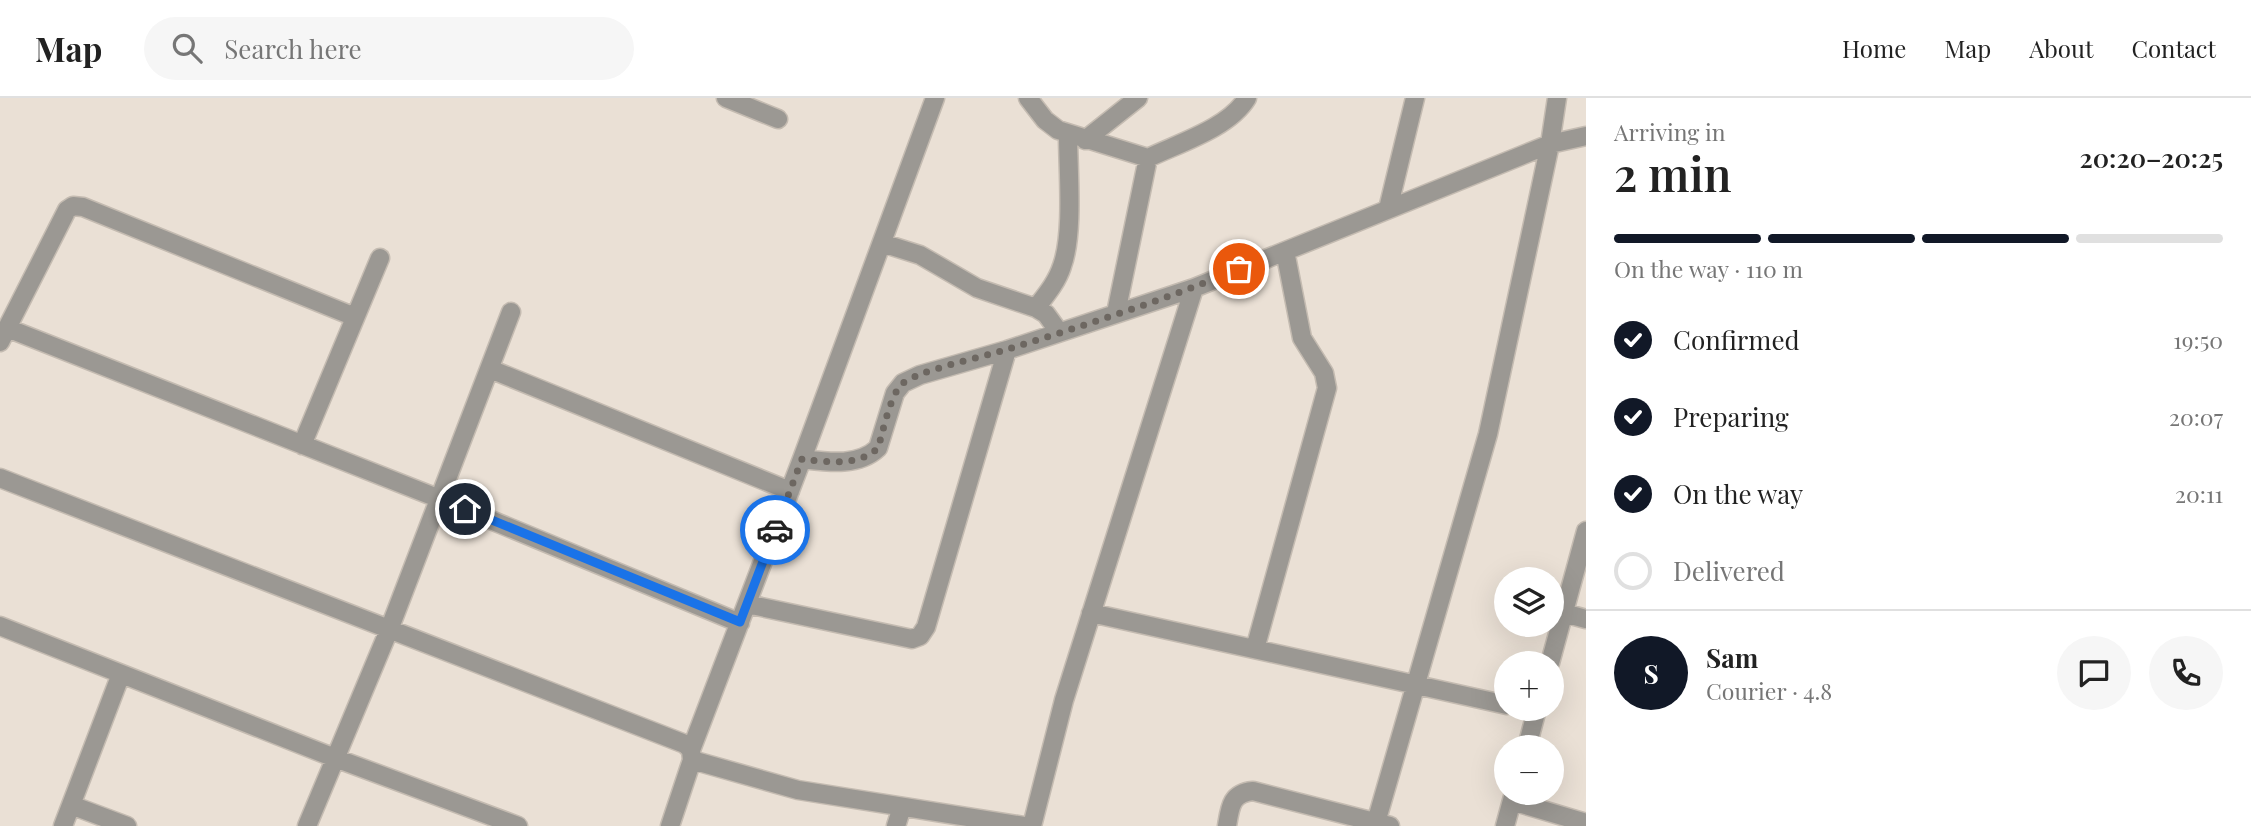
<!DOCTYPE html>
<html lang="en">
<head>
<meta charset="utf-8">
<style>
	:root { --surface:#fff; --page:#f6f6f6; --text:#222; --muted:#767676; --line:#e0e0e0; --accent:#111827 }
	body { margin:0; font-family:"Playfair Display",serif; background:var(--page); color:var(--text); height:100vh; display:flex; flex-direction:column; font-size:26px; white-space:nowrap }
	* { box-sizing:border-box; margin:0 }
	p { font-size:23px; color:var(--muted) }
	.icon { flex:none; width:38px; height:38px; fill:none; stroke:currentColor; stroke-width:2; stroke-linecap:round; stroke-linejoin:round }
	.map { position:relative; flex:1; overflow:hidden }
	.drawer { display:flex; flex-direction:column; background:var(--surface); width:665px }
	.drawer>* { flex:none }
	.controls { position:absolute; left:1494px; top:469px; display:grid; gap:14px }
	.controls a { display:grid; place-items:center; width:70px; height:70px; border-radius:50%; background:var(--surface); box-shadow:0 7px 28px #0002; font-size:35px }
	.pin { position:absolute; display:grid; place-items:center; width:60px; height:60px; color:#fff; margin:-30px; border:4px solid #fff; border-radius:50%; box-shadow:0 2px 7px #0007 }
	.courier { position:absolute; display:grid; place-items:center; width:70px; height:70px; margin:-35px; border:5px solid #1a73e8; border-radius:50%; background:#fff; color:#222; box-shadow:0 2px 9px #0007 }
	.head em { font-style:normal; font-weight:600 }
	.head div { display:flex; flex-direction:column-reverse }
	.head { display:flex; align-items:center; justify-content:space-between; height:119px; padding:0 28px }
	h1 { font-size:46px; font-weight:600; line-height:52px }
	.bar { display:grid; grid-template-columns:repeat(4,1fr); gap:10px 7px; align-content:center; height:84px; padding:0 28px }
	.bar i { height:9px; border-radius:5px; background:var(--line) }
	.bar .current { background:var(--accent) }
	.bar p { grid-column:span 4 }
	.line { display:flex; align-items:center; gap:18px; padding:0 28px; border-top:2px solid var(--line) }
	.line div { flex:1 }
	.round { display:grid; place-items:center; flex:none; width:74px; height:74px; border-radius:37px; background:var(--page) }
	ol { padding:0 28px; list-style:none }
	li { display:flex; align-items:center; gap:21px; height:77px }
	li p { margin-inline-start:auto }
	li .icon { padding:7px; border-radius:50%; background:var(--accent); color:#fff; stroke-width:4 }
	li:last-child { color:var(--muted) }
	li i { width:38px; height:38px; border:4px solid var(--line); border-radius:50% }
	header { display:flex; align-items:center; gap:42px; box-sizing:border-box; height:98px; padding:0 35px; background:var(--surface); border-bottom:2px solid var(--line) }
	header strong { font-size:33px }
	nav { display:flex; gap:38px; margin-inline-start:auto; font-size:24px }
	.search { width:490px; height:63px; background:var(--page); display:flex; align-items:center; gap:18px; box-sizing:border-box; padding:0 24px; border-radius:38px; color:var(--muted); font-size:26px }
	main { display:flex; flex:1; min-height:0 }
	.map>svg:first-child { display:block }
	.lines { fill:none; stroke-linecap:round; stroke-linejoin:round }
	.minor-casing { stroke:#c4bbb1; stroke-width:21 }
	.minor { stroke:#9b9893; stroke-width:18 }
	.done { stroke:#6d6761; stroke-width:7; stroke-dasharray:0 12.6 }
	.route { stroke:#1a73e8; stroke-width:9 }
</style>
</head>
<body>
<header>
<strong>Map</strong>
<div class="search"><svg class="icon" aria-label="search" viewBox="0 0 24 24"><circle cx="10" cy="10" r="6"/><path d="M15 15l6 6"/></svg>Search here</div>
<nav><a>Home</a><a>Map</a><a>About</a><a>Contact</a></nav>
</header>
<main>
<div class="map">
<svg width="1586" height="728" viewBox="0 0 1586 728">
	<rect width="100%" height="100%" fill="#eae0d5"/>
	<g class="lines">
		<defs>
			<path id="minor" d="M726,0L778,21
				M1028,0L1045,22L1058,32L1148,60
				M1085,42L1138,0
				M1388,111L1415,0
				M882,145L920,157L977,190L1036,210L1046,216L1059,234
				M1036,210C1046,197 1057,184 1062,168C1074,135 1068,73 1068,36
				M1116,215L1148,60C1179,45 1229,30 1247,0
				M7,230L440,401L740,525
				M0,244L67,112L73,108L83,109L355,219
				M490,271L790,393
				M302,347L380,160
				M802,361C827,364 858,369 878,350L895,295L903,285L920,277L1007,252L1194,190
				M0,380L685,646L691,652L692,662L670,728
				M747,506L912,541L920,538L926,529L1007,252
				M1091,515L1507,607
				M1564,515L1586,521
				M0,528L335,660L518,728
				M1255,551L1327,290L1324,275L1302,240L1285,153
				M1550,565L1586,433
				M1527,649L1537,611
				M691,652L802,361L935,0
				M692,662L798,692L1024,728
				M1512,703L1586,725
				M71,707L127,728
				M63,728L121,576
				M307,728L389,532L511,214
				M896,728L902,709
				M1032,728L1064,602L1194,190L1550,46L1586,38
				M1227,728C1230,709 1231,695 1253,693L1390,728
				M1375,728L1488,336L1550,46L1557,0
				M1505,728L1514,695"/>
		</defs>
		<!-- minor casing -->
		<use href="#minor" class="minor-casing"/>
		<!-- minor -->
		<use href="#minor" class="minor"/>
	</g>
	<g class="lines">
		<!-- done -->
		<path class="done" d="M775,432L802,361C827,364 858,369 878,350C883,334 890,297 902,286C918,272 984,259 1008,251C1086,227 1164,202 1239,171"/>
		<!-- route -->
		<path class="route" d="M465,411L740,524L775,432"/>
	</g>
</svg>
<div class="controls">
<a><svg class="icon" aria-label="layers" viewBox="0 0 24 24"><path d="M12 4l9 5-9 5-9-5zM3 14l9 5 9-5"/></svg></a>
<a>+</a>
<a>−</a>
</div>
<div class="pin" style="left:1239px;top:171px;background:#ea580c"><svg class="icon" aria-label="bag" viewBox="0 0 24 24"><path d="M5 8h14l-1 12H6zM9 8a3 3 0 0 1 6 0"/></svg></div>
<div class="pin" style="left:465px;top:411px;background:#1f2937"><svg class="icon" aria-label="home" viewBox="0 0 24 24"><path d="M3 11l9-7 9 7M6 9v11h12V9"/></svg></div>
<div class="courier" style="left:775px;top:432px"><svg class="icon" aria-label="car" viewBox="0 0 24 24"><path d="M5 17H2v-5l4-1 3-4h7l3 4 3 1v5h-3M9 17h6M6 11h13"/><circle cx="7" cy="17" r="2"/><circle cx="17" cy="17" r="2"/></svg></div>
</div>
<section class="drawer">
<div class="head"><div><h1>2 min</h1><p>Arriving in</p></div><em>20:20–20:25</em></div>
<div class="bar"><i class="current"></i><i class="current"></i><i class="current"></i><i></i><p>On the way · 110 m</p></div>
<ol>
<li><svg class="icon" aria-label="check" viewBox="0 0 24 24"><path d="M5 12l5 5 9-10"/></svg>Confirmed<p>19:50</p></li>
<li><svg class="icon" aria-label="check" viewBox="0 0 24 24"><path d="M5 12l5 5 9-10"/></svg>Preparing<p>20:07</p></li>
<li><svg class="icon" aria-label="check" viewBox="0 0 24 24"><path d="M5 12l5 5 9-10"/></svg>On the way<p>20:11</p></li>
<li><i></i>Delivered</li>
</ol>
<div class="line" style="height:126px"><b class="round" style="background:var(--accent);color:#fff">S</b><div><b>Sam</b><p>Courier · 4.8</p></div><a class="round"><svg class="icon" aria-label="chat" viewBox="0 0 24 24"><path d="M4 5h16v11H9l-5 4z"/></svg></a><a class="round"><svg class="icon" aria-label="phone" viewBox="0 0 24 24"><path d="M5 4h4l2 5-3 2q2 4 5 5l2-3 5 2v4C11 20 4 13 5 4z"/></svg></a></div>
</section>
</main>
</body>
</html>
